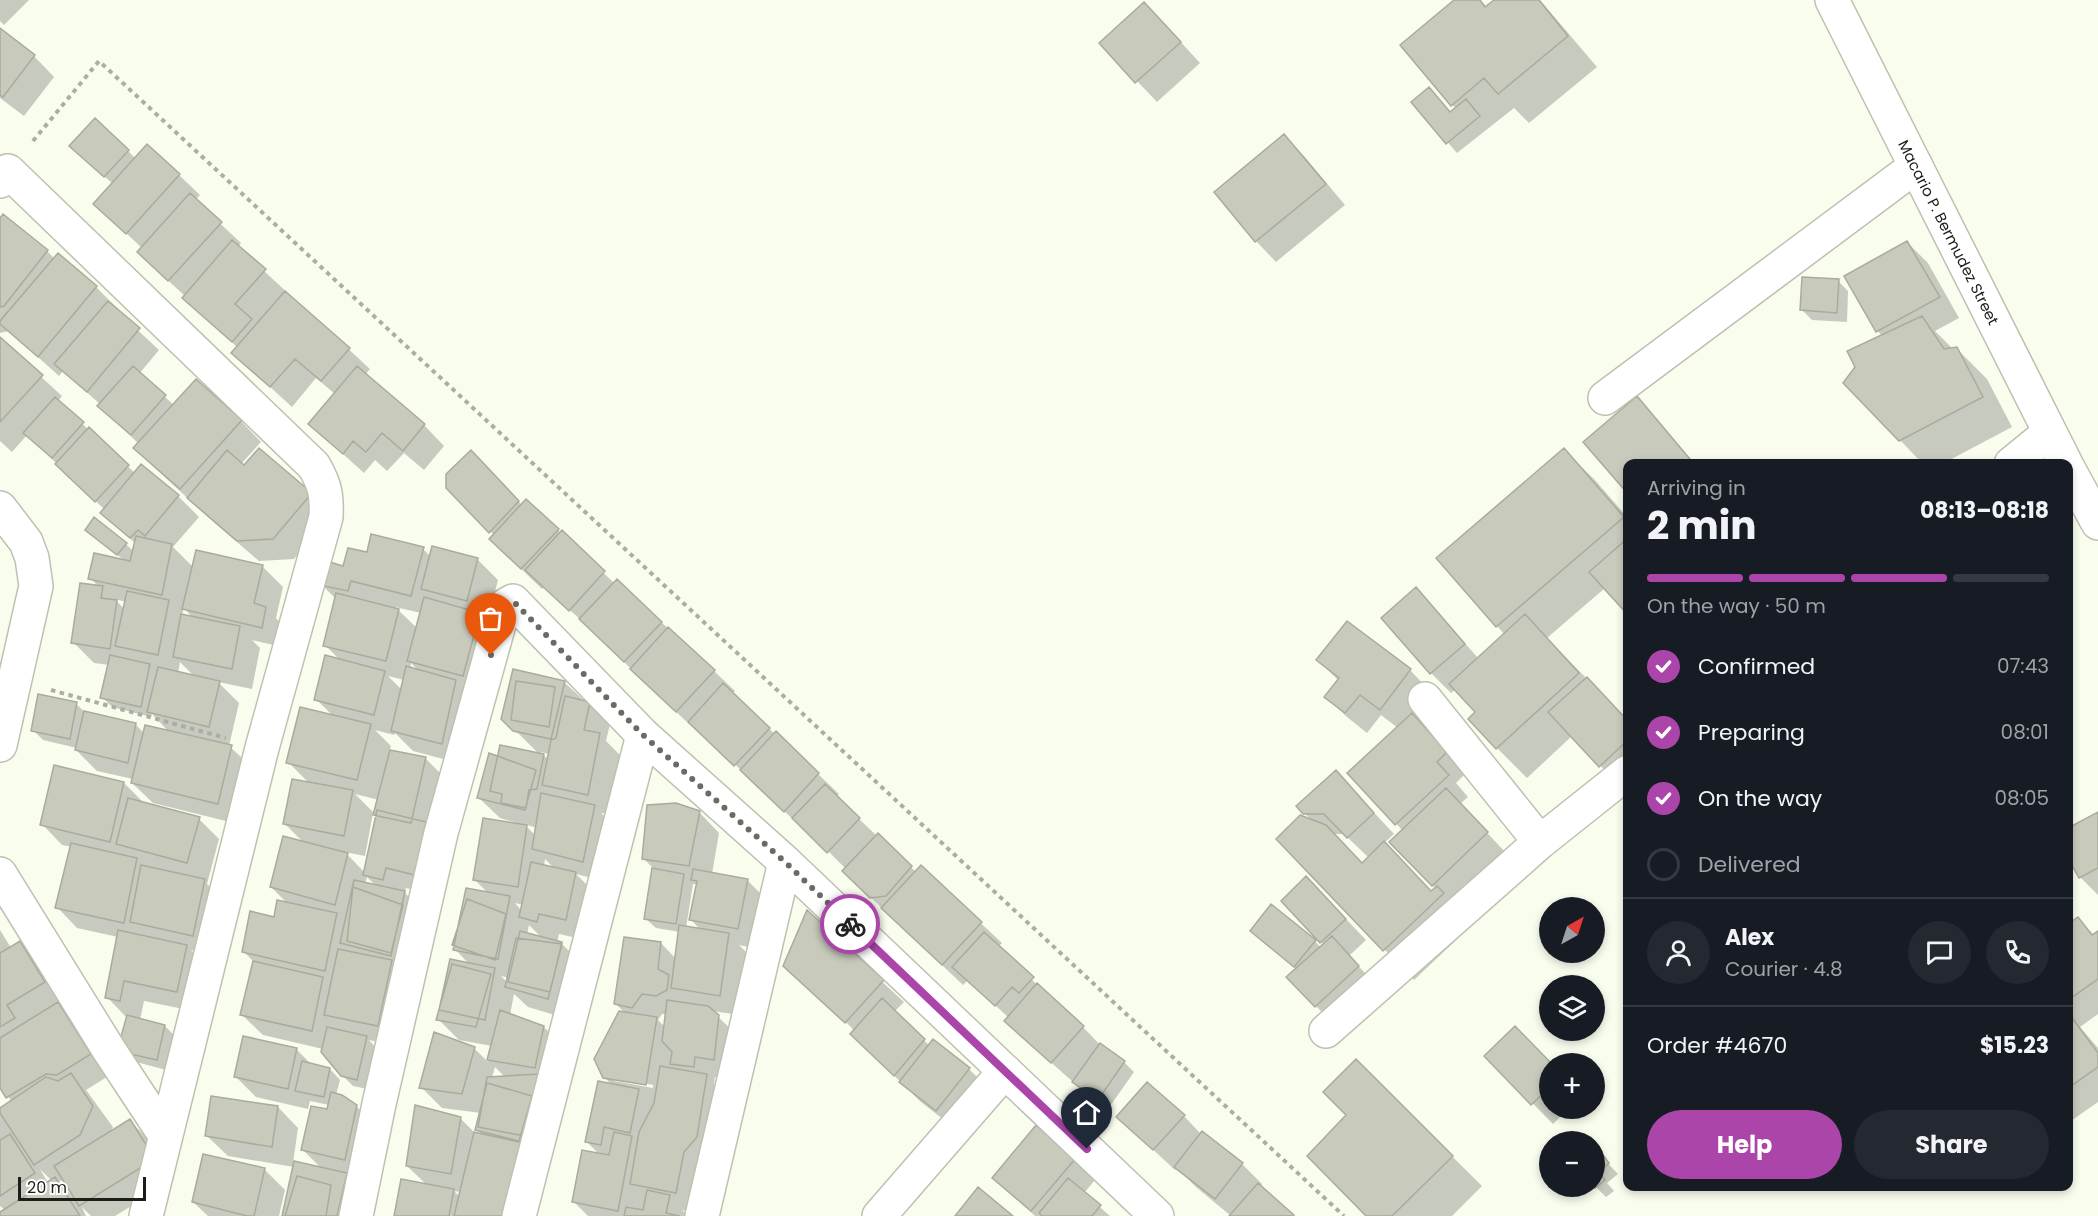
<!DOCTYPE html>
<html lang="en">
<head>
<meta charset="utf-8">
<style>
	:root { --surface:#171b24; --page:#242831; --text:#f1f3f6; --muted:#9ea1a6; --line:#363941; --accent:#ac45aa }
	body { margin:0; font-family:Poppins,sans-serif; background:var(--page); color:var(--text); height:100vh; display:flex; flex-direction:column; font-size:22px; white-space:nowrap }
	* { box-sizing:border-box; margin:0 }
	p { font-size:20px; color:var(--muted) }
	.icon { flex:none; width:33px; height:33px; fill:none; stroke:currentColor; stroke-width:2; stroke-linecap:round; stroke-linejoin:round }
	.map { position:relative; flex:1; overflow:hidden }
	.sheet { position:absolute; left:1623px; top:459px; width:450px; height:732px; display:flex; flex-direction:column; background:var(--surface); border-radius:12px; box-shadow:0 3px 9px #0003 }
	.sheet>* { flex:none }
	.needle { width:39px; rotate:39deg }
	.tools { position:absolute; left:1539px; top:897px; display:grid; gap:12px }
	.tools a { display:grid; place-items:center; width:66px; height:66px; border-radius:50%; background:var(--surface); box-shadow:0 3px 9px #0003; font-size:30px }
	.scale { position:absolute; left:18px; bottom:15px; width:128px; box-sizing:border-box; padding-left:6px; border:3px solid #1d1e19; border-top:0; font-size:16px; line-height:21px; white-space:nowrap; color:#1d1e19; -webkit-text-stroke:4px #fff; paint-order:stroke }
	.pin { position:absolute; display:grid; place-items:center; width:51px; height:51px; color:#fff; margin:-62px -26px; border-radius:50% 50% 50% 0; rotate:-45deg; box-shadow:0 0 6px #0007 }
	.pin .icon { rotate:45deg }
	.courier { position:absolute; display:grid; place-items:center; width:60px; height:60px; margin:-30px; border:4px solid #ac45aa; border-radius:50%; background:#fff; color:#222; box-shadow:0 2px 8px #0007 }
	.head em { font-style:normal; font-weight:700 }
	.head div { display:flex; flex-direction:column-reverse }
	.head { display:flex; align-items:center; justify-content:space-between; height:102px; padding:0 24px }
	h1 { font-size:39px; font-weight:700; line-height:45px }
	.bar { display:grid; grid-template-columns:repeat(4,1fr); gap:9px 6px; align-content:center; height:72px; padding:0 24px }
	.bar i { height:8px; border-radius:4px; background:var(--line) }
	.bar .active { background:var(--accent) }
	.bar p { grid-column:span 4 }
	.line { display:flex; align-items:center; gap:15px; padding:0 24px; border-top:2px solid var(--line) }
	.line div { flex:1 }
	.round { display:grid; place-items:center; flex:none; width:63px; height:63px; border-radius:32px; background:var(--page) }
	ol { padding:0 24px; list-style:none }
	li { display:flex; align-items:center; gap:18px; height:66px }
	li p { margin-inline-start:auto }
	li .icon { padding:6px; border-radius:50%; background:var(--accent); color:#fff; stroke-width:4 }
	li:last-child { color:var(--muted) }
	li i { width:33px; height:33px; border:3px solid var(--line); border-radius:50% }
	.cta { display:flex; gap:12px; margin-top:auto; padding:12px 24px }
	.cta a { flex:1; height:69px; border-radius:36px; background:var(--accent); color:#fff; font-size:24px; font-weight:700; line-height:69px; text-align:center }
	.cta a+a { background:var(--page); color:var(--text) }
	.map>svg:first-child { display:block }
	.shadow { fill:#0003; fill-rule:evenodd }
	.building { fill:#c8cbbc; stroke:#a8ab9d; stroke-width:1.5 }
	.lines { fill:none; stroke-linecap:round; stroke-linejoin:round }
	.street-casing { stroke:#bdc1b2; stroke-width:36 }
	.secondary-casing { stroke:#bdc1b2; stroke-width:36 }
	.path { stroke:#abaea2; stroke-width:4; stroke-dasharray:4.5 4.5; stroke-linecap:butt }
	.street { stroke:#fff; stroke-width:33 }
	.secondary { stroke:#fff; stroke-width:33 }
	.done { stroke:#6a6c64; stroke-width:6; stroke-dasharray:0 10.8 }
	.route { stroke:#ac45aa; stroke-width:8 }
	.labels { text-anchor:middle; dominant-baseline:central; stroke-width:6; stroke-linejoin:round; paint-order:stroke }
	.street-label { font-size:15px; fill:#1d1e19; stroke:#fff }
</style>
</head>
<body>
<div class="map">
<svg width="2098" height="1216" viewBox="0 0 2098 1216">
	<rect width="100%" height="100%" fill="#f9fdee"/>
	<!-- shadow -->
	<path class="shadow" d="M0,0H29L4,25L0,21Z
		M1457,0H1480L1487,7L1496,0H1540L1597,67L1529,123L1514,108L1457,153L1413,102L1451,113L1456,109L1402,45Z
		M1164,24L1200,63L1157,102L1101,43Z
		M0,30L34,56L54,77L24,116L0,98Z
		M1284,136L1304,156L1345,205L1276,262L1256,241L1216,192Z
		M128,151L136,159L179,175L200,195L195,200L241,243L238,247L370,369L365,375L424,425L444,446L424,470L404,453L387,471L375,460L364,473L310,424L335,394L316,378L292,407L233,353L238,348L184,298L186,297L159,272L142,248L95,204L113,184L81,156Z
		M0,220L47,251L55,259L59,255L96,287L117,308L115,309L159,350L139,374L174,405L241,421L261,442L241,464L245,467L259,450L332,514L294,559L259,561L209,518L156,469L135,448L139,444L99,406L101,405L63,371L59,376L9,331L0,333Z
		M1907,242L1928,263L1959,318L1935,331L1953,349L1956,348L1987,379L2012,427L1942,464H1923L1900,440L1882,336L1878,331L1847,276Z
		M1838,281L1848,291L1847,322L1812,320L1802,310Z
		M0,339L62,396L58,401L135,473L142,466L178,496L199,517L173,547L193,567L262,566L283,587L276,618L286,629L282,647L252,640L260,648L252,689L218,682L239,703L229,746L252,767L238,824L153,803L132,783L133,779L97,771L76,750L77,748L43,740L33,730L76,704L85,712L136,725L144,733L169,732L152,714L151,717L112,707L102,697L109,665L94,663L73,642L99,587L90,578L125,561L87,530L126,544L134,552L136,544L102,513L105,510L27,435L12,452L0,441ZM115,599L126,602L125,610ZM184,608L193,618L182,615ZM180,662L195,677L178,673Z
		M1636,398L1657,419L1695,464H1628L1585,442Z
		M1564,450L1594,479L1628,518V613L1605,588L1547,638L1628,721V780L1620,786L1572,736L1527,778L1497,748L1477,712L1456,689L1451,693L1431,673L1416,589L1479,659L1505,635L1497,626Z
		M470,453L522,505L526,501L561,533L562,532L615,584L618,582L714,671L735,691L732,694L818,774L839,794L836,797L877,836L878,835L917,873L921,867L1002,943L998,947L1053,1000L1083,1027L1103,1048L1124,1062L1134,1072L1108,1109L1084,1092L1074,1081L1073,1082L1027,1041L1006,1021L1009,1018L968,980L963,985L864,891L846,869L807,830L806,832L699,730L698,732L652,690L591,629L544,587L542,589L511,559L494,535L447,487Z
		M423,549L431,557L477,559L498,580L487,622L462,764L413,751L395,733L394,735L375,730L391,746L389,752L426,759L446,779L435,894L406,888L405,893L425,913L399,1046L369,1040L376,1048L367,1089L353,1086L342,1075L323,1049L263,1035L242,1015L254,962L243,951L288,904L271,887L305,844L285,824L310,784L288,762L333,716L316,699L341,661L325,645L336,599L321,584L344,567L368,554ZM395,607L421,613L417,628ZM411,663L420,672L410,669ZM388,676L404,680L402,690ZM355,794L379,800L375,814ZM373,813L377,817L365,873L345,852L365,856ZM367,877L376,886L365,884Z
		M1348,623L1410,670L1430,691L1412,716L1466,773L1456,783L1468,797L1460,804L1507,854L1454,905L1473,924L1414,980L1278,839L1313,822L1298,806L1336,772L1394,834L1384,843L1432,892L1436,889L1392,842L1403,831L1349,773L1398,728L1381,715L1367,733L1347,717L1326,697L1339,681L1318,660ZM1332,834H1344L1369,858L1362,864Z
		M564,682L610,724L606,741L620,755L608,814L601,813L615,827L604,881L576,874L596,894L586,940L559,934L557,943L562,944L582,964L568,1019L528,1007L514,994L510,1015L544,1027L564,1048L531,1216H395L427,1185L407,1166L460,1118L476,1134L483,1135L477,1130L481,1113L442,1108L421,1087L474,1048L488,1062L492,1046L459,1040L438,1019L469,964L455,949L489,894L475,880L517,823L500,818L479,798L499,758L539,754L503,718ZM540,752L550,754L549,760ZM524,824L537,828L536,836ZM545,859L555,869L544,867ZM515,903L524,905L522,911ZM529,925L543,939L527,935ZM501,976L509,978L508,983ZM495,1067L506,1078H492ZM532,1096L524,1144L521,1143ZM454,1191L461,1192L460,1197Z
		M124,783L145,804L199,819L219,839L207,884L224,901L213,955L191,950L207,967L198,1012L144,1001L140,1020L165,1026L175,1036L166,1070L129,1060L127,1018L107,997L118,937L77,928L57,907L72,847L62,845L42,824Z
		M699,812L719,833L712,874L747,880L768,901L759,949L739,945L749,955L740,1015L712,1011L739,1037L734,1080L715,1077L714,1084L727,1096L697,1213L682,1210L688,1216H588L574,1202L600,1155L587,1142L613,1086L604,1077L625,1013L615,1003L661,943L676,959L680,932L656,928L645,918L654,869L644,859ZM693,884H698L691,920L702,931L686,928ZM662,1014H666L665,1027L658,1020ZM614,1078L653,1085V1088L614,1081Z
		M2098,814V895L2080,877Z
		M1327,899L1366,940L1349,956L1379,988L1336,1027L1316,1006L1297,970L1252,931L1315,941L1321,948L1324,945L1283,901Z
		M808,913L904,1002L894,1012L930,1046L934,1041L969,1069L990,1090L958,1131L921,1102L872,1054L851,1027L804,983Z
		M2078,919L2094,935L2098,932V1014L2080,1027L2098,1048V1102L2068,1123L2070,1016L2068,926Z
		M0,930L11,948L20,943L40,963L64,1003L60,1005L79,1024L110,1075L86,1090L113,1127L110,1133L130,1121L150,1141L174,1180L115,1216H91L82,1207L86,1216H0V1214L5,1210L0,1206V1109L12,1102L0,1085ZM40,1169L52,1181L48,1183ZM64,1179L74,1198L59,1182Z
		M296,1049L312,1065L330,1069L340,1080L336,1095L356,1106L377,1127L362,1216H284L294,1167L228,1156L207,1136L278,1107L298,1128L293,1163L322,1169L303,1150L328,1111L329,1105L310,1101L308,1109L256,1097L235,1076Z
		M1486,1056L1550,1064V1108H1569L1553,1124Z
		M1356,1061L1482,1186L1452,1216H1369L1348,1115Z
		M1184,1116L1201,1134L1242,1164L1262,1184L1260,1187L1293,1216H1231L1196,1187L1177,1168L1175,1170L1118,1117Z
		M1602,1157L1618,1174L1607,1183L1614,1191L1606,1197L1594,1185V1164Z
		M1074,1160L1095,1180L1084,1193L1110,1216H1035L994,1178Z
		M265,1170L285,1190L279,1216H208L193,1202Z"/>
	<!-- building -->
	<path class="building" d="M1454,0H1480L1485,7L1494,0H1539L1568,36L1498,94L1484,78L1451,106L1400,45Z
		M1144,2L1181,42L1135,83L1099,43Z
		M0,28L35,55L3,97L0,95Z
		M1429,87L1450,112L1466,99L1480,116L1446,144L1411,102Z
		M95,118L129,150L104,177L69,146Z
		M1284,134L1326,184L1255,242L1214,192Z
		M147,144L180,174L126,234L93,204Z
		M190,193L222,222L168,281L137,252Z
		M3,214L48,250L4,306L0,307V218Z
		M232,240L266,269L235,304L252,319L232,342L182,298Z
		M1907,241L1940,297L1876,332L1844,276Z
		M58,253L97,286L38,357L0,324V321Z
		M1802,277L1839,279L1837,313L1800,310Z
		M285,291L350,348L321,381L295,359L270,387L231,353Z
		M108,301L140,328L87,392L54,364Z
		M1922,316L1944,349L1957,347L1983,397L1899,441L1843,383L1855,367L1847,351Z
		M0,337L43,375L0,422Z
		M133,366L166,395L131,435L97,406Z
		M357,366L425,424L403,451L382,433L366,452L353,441L343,454L308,424Z
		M196,379L242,420L180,489L133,448Z
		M1637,396L1694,464H1628V494L1583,442Z
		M55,397L84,422L52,458L23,433Z
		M89,427L129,465L95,502L55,464Z
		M259,448L312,493L273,539L237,541L187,498L227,450L244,465Z
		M1564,448L1624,517L1496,627L1436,558Z
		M471,450L519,501L489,533L446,488V474Z
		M141,464L179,495L145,536L138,530L130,538L100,513Z
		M526,499L559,529L521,569L489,539Z
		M94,517L127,543L117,555L85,530Z
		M562,530L605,571L569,611L525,570Z
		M371,534L424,547L411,596L351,581L348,591L319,585L326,561L343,566L348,548L367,552Z
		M136,536L172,544L162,595L88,579L94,553L130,561Z
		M1628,538V615L1589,572Z
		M432,546L478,558L467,601L421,589Z
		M196,550L263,565L254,603L266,607L262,628L182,609Z
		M617,579L662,622L624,662L579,619Z
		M80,583L103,586L101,598L117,600L110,649L71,643Z
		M1416,587L1465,644L1430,674L1381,618Z
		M127,591L169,600L158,655L115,646Z
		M336,593L399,609L386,661L323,646Z
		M424,597L480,613L463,676L407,661Z
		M181,614L240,626L232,669L173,657Z
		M1525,614L1579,673L1496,749L1468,719L1475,712L1449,684Z
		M1347,621L1411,669L1380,710L1360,695L1345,713L1324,697L1339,678L1316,660Z
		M668,627L715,670L676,712L630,669Z
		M110,655L150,664L141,707L100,698Z
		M325,655L385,671L374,715L314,700Z
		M406,666L456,680L442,744L391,731Z
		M158,667L220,681L209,727L147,712Z
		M513,669L565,681L551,739L513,731L501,719Z
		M1587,677L1628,721V740L1599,767L1548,712Z
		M516,681L555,687L549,727L511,720Z
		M723,683L770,728L734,766L688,722Z
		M38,694L77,702L70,739L31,731Z
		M565,696L590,702L584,730L600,733L588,795L542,785L551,740L556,738Z
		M300,707L371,724L357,780L286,763Z
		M84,711L136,723L128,763L75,750Z
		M1412,713L1447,752L1437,762L1449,775L1395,825L1347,773Z
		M145,725L232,745L218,804L131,783Z
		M776,731L819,773L784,812L740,770Z
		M500,745L544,754L537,789L529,790L526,808L501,803L502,794L490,791Z
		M390,750L426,757L411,823L373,815Z
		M489,753L536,770L525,810L477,798Z
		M54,765L124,782L110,842L40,825Z
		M1336,770L1374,813L1347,838L1324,814H1303L1296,806Z
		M292,779L353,790L344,836L283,824Z
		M825,784L860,818L827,853L792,818Z
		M1446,788L1488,832L1432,886L1389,842Z
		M541,793L595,805L583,862L532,849Z
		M128,798L200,817L187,863L116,844Z
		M676,803L700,811L689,866L642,859L647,805Z
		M377,810L426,822L415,875L386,868L383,880L363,875Z
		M2098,812V868L2079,878L2068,858V828Z
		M1300,815L1326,825L1362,863L1384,841L1431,891L1437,886L1444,893L1383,951L1276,839Z
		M483,818L527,825L518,887L473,880Z
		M878,833L912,866L886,896L870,898L842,871Z
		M283,836L348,853L335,905L270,887Z
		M71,843L137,858L124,923L55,908Z
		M531,862L576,872L566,920L539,914L537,922L519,917Z
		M141,865L205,879L193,936L130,922Z
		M921,865L982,922L942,965L881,908Z
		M652,868L684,874L676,924L644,919Z
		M693,869L748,879L738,929L689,920L697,881L691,880Z
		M1306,876L1346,919L1320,943L1281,901Z
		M354,880L405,891L391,956L340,943Z
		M353,887L403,905L391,953L347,941Z
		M466,888L510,896L498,959L453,950Z
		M467,899L506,914L495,960L452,945Z
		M277,900L337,913L325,971L242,952L250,911L274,917Z
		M1271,904L1316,940L1294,967L1250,931Z
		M807,910L884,980L845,1023L783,966Z
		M2078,917L2092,935L2098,931V979L2068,1000V924Z
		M679,925L729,933L720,996L671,988Z
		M118,930L187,945L177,992L124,981L120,1001L105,998Z
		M520,931L562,942L550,992L508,982Z
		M984,932L1034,977L1019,993L1012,987L995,1006L952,967Z
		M1332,936L1359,966L1315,1007L1286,977Z
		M624,937L661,942L658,969L669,975L667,990L656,996L642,994L632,1008L614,1004Z
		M516,938L562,944L548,999L505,987Z
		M20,941L45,982L7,1005L15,1018L0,1027V953Z
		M338,949L392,960L378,1026L324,1015Z
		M450,959L495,968L485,1020L439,1010Z
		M253,961L323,977L312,1031L240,1015Z
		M452,964L491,974L476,1027L436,1020Z
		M1037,983L1084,1026L1051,1063L1004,1021Z
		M882,998L925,1039L894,1076L850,1034Z
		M667,1000L708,1006L719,1015L714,1060L695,1057L694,1067L670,1064L672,1052L662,1041Z
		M58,1002L91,1054L57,1075L46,1074L6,1098L0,1088V1038Z
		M500,1010L544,1026L535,1068L487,1060Z
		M619,1011L657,1017L646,1085L603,1078L594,1059Z
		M127,1015L165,1025L157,1060L117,1051Z
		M2070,1015L2098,1053V1067L2068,1088Z
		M1515,1026L1552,1064H1550V1087L1531,1105L1484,1056Z
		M327,1027L367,1036L357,1080L341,1076L321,1052Z
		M434,1032L475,1047L462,1094L419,1088Z
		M243,1036L297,1048L288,1089L234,1077Z
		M933,1039L970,1068L936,1111L899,1082Z
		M1100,1043L1125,1061L1098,1100L1072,1082Z
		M1356,1059L1453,1156L1392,1216H1366L1307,1156L1346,1115L1323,1092Z
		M302,1061L330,1068L324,1097L295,1091Z
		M660,1066L707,1074L697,1137L684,1152L676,1193L630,1184L639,1132L654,1103Z
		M71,1073L93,1106L80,1135L34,1165L0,1113V1108L46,1077L58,1081Z
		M539,1074L524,1136L478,1127L487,1077Z
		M598,1081L639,1089L630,1133L604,1127L601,1145L585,1142Z
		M1147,1082L1185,1115L1153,1150L1116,1117Z
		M487,1083L532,1096L519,1141L475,1130Z
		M331,1092L342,1095L357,1105L345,1160L301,1150L311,1106L327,1109Z
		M211,1096L278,1106L272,1147L205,1136Z
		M415,1105L461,1117L451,1174L406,1166Z
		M130,1119L155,1159L79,1206L54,1166Z
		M1036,1125L1075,1159L1031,1211L992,1178Z
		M1202,1131L1243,1163L1215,1199L1174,1167Z
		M474,1132L524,1143L506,1216H454Z
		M614,1132L632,1136L618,1211L572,1202L582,1150L609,1155Z
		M10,1134L35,1173L0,1196V1140Z
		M203,1154L265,1168L254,1216H247L192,1202Z
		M1603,1155L1609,1163L1598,1172L1605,1180L1595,1188L1594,1162Z
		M294,1161L347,1173L337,1216H282Z
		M297,1176L331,1185L326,1216H285Z
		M55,1177L80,1216H0V1212Z
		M1068,1178L1101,1205L1092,1216H1042L1039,1213Z
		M401,1179L454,1189L449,1216H394Z
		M1258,1183L1294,1215V1216H1229Z
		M978,1187L1013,1216H955Z
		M647,1190L670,1195L666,1213L680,1216H624L626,1207L643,1210Z"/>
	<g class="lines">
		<defs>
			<path id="street" d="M0,181L8,171L314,466C325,485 327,495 326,517L262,748L146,1216
				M1605,398L1916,166
				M2011,464L2049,433
				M0,508L26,542L32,558L36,586L0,745
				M1425,699L1540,842
				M0,874L109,1050L165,1135
				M1326,1031L1540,842L1628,772
				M356,1216L379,1104L441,833L503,610L506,605L513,601L643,735L785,862L1157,1216
				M519,1216L643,735
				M702,1216L785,862
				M879,1216L1005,1071"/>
			<g id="secondary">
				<path id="s1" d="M1832,0L2066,464"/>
				<path d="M2068,468L2098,523"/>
			</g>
		</defs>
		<!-- street casing -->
		<use href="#street" class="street-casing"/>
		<!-- secondary casing -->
		<use href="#secondary" class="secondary-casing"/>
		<!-- path -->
		<path class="path" d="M33,141L99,61L1344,1216
			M51,690L226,738"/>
		<!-- street -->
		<use href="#street" class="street"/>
		<!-- secondary -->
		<use href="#secondary" class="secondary"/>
	</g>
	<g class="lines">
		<!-- done -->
		<path class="done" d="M491,655L503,610L506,605L513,601L643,735L785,862L850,924"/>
		<!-- route -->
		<path class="route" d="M850,924L1087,1149"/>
	</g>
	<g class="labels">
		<!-- street labels -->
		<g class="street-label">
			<text stroke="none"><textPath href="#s1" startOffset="260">Macario P. Bermudez Street</textPath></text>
		</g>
	</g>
</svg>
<div class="tools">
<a><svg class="needle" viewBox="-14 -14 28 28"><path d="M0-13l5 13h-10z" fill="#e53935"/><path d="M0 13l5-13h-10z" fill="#9ea1a6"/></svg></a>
<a><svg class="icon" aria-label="layers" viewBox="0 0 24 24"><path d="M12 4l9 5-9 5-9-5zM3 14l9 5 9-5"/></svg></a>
<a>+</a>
<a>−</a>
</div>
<div class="scale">20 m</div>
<div class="pin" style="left:491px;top:655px;background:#ea580c"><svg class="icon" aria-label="bag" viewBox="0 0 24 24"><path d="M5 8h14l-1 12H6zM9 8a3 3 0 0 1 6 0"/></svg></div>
<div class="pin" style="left:1087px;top:1149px;background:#1f2937"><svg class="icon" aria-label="home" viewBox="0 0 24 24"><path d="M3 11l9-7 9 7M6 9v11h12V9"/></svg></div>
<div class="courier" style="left:850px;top:924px"><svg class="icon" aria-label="bike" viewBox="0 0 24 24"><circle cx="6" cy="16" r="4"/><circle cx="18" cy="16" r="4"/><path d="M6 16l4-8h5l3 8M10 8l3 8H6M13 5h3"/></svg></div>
<section class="sheet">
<div class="head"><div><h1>2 min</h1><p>Arriving in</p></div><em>08:13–08:18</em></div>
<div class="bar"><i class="active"></i><i class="active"></i><i class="active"></i><i></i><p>On the way · 50 m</p></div>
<ol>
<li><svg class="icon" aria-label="check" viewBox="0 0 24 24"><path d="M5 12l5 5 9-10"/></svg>Confirmed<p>07:43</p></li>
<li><svg class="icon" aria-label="check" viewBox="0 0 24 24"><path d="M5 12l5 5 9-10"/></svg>Preparing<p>08:01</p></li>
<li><svg class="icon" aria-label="check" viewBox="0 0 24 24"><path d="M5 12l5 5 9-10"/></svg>On the way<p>08:05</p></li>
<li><i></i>Delivered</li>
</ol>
<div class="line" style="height:108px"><a class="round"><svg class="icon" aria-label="person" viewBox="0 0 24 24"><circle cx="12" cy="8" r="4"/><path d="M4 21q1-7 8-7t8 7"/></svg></a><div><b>Alex</b><p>Courier · 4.8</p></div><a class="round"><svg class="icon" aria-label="chat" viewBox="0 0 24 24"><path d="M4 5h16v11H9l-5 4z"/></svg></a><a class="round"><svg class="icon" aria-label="phone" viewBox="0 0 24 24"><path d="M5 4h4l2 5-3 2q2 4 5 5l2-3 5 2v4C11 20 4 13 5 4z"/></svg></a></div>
<div class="line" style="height:78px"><div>Order #4670</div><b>$15.23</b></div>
<div class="cta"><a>Help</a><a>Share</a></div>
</section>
</div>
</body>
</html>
